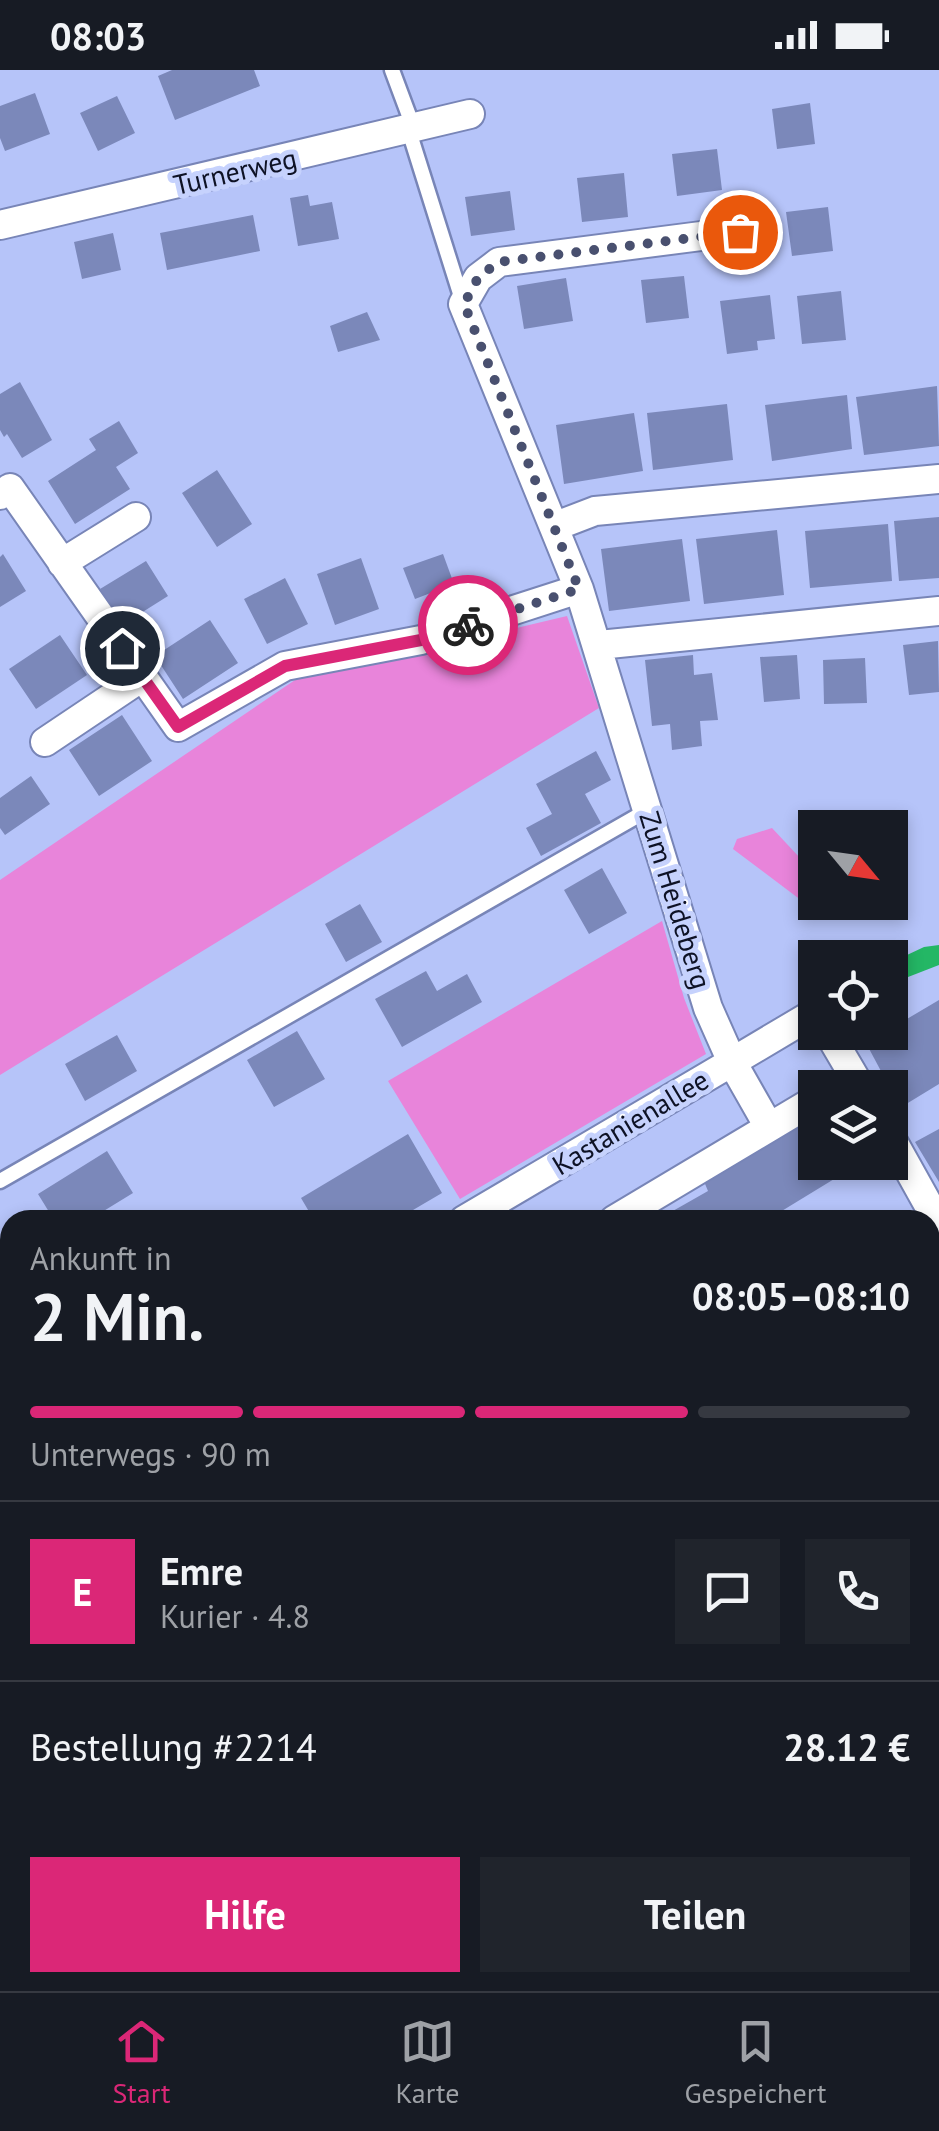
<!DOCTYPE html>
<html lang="de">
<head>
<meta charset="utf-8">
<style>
	:root { --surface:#171b24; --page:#20242c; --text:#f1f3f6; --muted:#9ea1a6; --line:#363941; --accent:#db2777 }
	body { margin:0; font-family:"PT Sans",sans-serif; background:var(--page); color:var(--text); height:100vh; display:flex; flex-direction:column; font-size:38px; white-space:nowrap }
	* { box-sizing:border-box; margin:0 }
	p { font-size:32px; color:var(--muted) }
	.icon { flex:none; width:55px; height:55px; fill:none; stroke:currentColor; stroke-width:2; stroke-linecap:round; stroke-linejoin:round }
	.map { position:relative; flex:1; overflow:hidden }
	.panel { position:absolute; left:0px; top:1140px; width:940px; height:782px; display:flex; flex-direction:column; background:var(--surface); border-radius:30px 30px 0 0; box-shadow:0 5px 15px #0003 }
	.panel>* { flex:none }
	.needle { width:65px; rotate:119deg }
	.controls { position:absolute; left:798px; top:740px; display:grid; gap:20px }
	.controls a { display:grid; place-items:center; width:110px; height:110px; border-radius:0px; background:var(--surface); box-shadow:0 5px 15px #0003; font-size:50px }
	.pin { position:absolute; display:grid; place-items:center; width:85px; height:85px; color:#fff; margin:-42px; border:5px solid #fff; border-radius:50%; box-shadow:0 2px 10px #0007 }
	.courier { position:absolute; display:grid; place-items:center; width:100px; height:100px; margin:-50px; border:8px solid #db2777; border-radius:50%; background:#fff; color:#222; box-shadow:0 2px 12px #0007 }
	.summary em { font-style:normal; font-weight:800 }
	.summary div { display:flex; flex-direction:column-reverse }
	.summary { display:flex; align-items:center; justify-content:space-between; height:170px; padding:0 30px }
	h1 { font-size:65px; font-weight:800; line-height:75px }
	.bar { display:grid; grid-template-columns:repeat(4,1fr); gap:15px 10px; align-content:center; height:120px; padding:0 30px }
	.bar i { height:12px; border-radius:8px; background:var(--line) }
	.bar .current { background:var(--accent) }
	.bar p { grid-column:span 4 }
	.line { display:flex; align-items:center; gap:25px; padding:0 30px; border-top:2px solid var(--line) }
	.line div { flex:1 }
	.round { display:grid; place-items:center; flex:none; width:105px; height:105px; border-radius:0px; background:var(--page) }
	.action { display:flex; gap:20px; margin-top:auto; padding:20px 30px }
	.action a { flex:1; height:115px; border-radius:0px; background:var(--accent); color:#fff; font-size:40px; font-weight:800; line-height:115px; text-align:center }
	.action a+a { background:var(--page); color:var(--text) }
	.status { display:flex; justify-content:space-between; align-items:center; height:70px; padding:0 50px; background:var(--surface); direction:ltr }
	.status svg { height:28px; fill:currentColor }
	.menu { display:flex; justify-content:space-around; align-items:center; height:140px; border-top:2px solid var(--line); background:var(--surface); font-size:28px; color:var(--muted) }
	.menu a { display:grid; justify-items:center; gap:5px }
	.menu .current { color:var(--accent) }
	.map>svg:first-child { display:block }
	.built { fill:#a9b9f4 }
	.green { fill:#e884da }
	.water { fill:#24b765 }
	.building { fill:#7b88ba }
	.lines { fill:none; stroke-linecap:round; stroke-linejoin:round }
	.service-casing { stroke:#7885b7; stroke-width:19 }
	.minor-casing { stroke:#7885b7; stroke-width:32 }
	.secondary-casing { stroke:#7885b7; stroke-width:45 }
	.primary-casing { stroke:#7885b7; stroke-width:50 }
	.service { stroke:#fff; stroke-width:14 }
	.minor { stroke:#fff; stroke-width:28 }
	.secondary { stroke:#fff; stroke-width:40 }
	.primary { stroke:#fff; stroke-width:45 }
	.done { stroke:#49506f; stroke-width:10; stroke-dasharray:0 18 }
	.route { stroke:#db2777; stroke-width:12 }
	.labels { text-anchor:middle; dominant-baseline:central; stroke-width:10; stroke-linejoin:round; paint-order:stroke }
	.street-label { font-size:28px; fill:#0e1225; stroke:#c6d2fd }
</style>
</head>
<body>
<div class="status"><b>08:03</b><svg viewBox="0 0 49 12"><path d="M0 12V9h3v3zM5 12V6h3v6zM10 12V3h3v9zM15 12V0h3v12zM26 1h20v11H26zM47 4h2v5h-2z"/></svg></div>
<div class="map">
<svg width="939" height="1921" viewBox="0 0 939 1921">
	<rect width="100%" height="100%" fill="#b6c4f9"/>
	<!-- built -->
	<path class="built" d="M175,1912L472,1913L468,1921H162Z"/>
	<!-- green -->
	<path class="green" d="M567,546L599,638L0,1005V810L295,610Z
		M772,758L815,804V832L839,833L840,839L822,846L733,779L737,769Z
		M662,851L684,928L706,984L460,1129L388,1011Z"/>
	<!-- water -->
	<path class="water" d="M939,875V895L890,914V893L924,877Z"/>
	<!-- building -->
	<path class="building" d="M172,0H254L260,16L175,50L158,6Z
		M35,23L50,64L5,81L0,68V36Z
		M117,26L135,63L98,81L80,43Z
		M810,33L815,74L777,79L772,39Z
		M717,79L722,120L677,126L672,84Z
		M624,103L628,147L582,152L577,108Z
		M510,121L515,160L471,166L465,127Z
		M308,125L310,136L332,132L339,169L298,176L290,128Z
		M828,137L833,181L792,186L786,142Z
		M253,145L260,181L167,200L160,163Z
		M113,163L121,200L82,209L74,172Z
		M684,206L689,248L646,253L641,210Z
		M566,208L573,251L524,259L517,216Z
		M841,221L846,270L802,274L797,226Z
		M770,225L775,269L757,271L758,280L727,284L720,231Z
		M367,242L380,270L338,282L330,256Z
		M20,312L52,370L22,388L7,364L4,367L0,360V324Z
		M937,316L939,376L864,385L856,327Z
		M847,325L852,379L772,391L765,335Z
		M727,334L733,390L653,400L647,343Z
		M634,343L643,401L564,414L556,355Z
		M119,351L138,383L116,397L130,419L75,454L48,411L96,380L89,369Z
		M217,400L252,454L217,477L182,423Z
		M939,447V508L899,511L894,451Z
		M888,454L892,511L810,518L805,461Z
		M777,460L784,525L704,534L696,469Z
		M682,469L690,531L609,541L601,479Z
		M3,484L26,521L0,537V487Z
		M443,484L454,514L415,529L403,498Z
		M361,488L379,539L335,555L317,504Z
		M146,491L168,526L122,555L100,519Z
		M285,508L308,554L267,574L244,529Z
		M210,550L238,593L183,629L155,586Z
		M60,565L87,605L36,639L9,599Z
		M938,571L939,622L909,625L903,575Z
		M693,585L694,605L712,603L718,650L700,651L702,676L672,680L670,654L652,656L645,590Z
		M797,585L800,629L764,632L760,587Z
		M865,588L867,633L824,634L823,590Z
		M122,645L152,691L99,726L69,680Z
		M596,681L611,710L585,724L601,753L541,786L526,758L552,744L536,714Z
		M31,706L50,734L5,765L0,758V728Z
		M602,798L627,843L589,864L564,820Z
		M360,834L382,872L346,892L325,854Z
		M426,901L437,921L467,904L482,932L402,977L375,929Z
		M939,930V1014L898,1039L890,1018L866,973L884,962H890V959Z
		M297,961L325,1009L274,1037L247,990Z
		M117,965L137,1001L85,1031L65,994Z
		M815,1048V1092H862L767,1150H657L708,1121L703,1109Z
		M939,1059V1112L915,1072Z
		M408,1064L442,1123L396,1150H314L301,1128Z
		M107,1081L133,1123L89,1150H54L38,1124Z
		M933,1230L939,1239V1348L930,1353V1232Z
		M0,1283L10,1288V1304L0,1322Z
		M10,1514V1560L0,1566V1520Z
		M10,1572V1669L0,1676V1578Z
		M10,1765V1854L0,1860V1772Z
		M247,1912H315L301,1921H252Z
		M688,1912H714L709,1921H691L685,1918Z
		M819,1912H872L868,1921H815Z"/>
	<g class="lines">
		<defs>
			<path id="service" d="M392,0L414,59
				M409,61L463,233
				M0,1111L648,740
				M234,1912L240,1921
				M385,1921L400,1912"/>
			<path id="minor" d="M0,155L470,44
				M740,161L499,192L478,208L463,234L579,519L708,938L732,992L806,948L815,949
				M0,425L10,418L178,657L285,596L421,570L579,519
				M556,456L595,441L939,409
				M62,493L136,447
				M599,575L939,541
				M45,672L142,607
				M828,962L861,1018
				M890,1066L939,1154
				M464,1150L732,992L769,1057
				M614,1150L815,1030"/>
			<path id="secondary" d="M930,1411L939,1405
				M99,1921L112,1912"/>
			<path id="primary" d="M0,1383L10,1388
				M930,1838L939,1842"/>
		</defs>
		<!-- service casing -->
		<use href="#service" class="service-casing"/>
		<!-- minor casing -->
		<use href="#minor" class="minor-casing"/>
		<!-- secondary casing -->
		<use href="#secondary" class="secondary-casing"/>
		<!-- primary casing -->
		<use href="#primary" class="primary-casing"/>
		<!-- service -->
		<use href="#service" class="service"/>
		<!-- minor -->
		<use href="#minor" class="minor"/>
		<!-- secondary -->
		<use href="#secondary" class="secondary"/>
		<!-- primary -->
		<use href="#primary" class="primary"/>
	</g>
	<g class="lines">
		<!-- done -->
		<path class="done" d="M468,555L579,519L464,234L478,208L498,192L740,162"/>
		<!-- route -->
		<path class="route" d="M122,578L178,657L285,596L421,570L468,555"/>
	</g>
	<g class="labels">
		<!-- street labels -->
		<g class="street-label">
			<text transform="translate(235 101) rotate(-13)">Turnerweg</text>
			<text transform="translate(676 830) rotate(73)">Zum Heideberg</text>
			<text transform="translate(630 1052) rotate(-31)">Kastanienallee</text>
		</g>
	</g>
</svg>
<div class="controls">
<a><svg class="needle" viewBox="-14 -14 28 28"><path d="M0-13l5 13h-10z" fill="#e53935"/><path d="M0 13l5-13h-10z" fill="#9ea1a6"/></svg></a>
<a><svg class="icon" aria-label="locate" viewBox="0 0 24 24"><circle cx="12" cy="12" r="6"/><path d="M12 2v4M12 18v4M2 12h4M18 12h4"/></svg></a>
<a><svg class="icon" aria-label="layers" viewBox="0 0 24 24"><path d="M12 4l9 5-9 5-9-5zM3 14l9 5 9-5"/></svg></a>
</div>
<div class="pin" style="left:740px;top:162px;background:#ea580c"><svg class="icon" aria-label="bag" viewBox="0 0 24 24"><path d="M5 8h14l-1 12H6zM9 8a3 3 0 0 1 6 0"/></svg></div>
<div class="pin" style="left:122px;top:578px;background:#1f2937"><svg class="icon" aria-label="home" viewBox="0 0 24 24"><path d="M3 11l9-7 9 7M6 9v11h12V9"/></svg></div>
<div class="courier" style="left:468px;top:555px"><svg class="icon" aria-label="bike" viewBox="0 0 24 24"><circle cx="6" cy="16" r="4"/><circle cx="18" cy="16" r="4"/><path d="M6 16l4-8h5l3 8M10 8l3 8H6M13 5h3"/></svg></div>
<section class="panel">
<div class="summary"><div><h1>2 Min.</h1><p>Ankunft in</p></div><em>08:05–08:10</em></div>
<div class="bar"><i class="current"></i><i class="current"></i><i class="current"></i><i></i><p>Unterwegs · 90 m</p></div>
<div class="line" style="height:180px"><b class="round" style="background:var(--accent);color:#fff">E</b><div><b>Emre</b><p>Kurier · 4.8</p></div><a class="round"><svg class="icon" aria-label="chat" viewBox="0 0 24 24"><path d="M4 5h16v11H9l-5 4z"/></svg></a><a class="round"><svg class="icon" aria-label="phone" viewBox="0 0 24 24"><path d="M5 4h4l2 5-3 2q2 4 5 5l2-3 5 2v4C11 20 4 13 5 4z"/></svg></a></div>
<div class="line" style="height:130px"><div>Bestellung #2214</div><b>28.12 €</b></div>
<div class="action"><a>Hilfe</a><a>Teilen</a></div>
</section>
</div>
<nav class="menu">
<a class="current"><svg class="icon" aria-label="home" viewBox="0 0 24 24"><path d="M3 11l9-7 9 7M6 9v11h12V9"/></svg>Start</a>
<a><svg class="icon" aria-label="map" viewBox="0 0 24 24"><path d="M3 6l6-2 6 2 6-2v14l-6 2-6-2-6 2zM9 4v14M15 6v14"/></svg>Karte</a>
<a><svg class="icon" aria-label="saved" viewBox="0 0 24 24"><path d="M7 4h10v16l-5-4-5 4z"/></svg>Gespeichert</a>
</nav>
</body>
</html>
